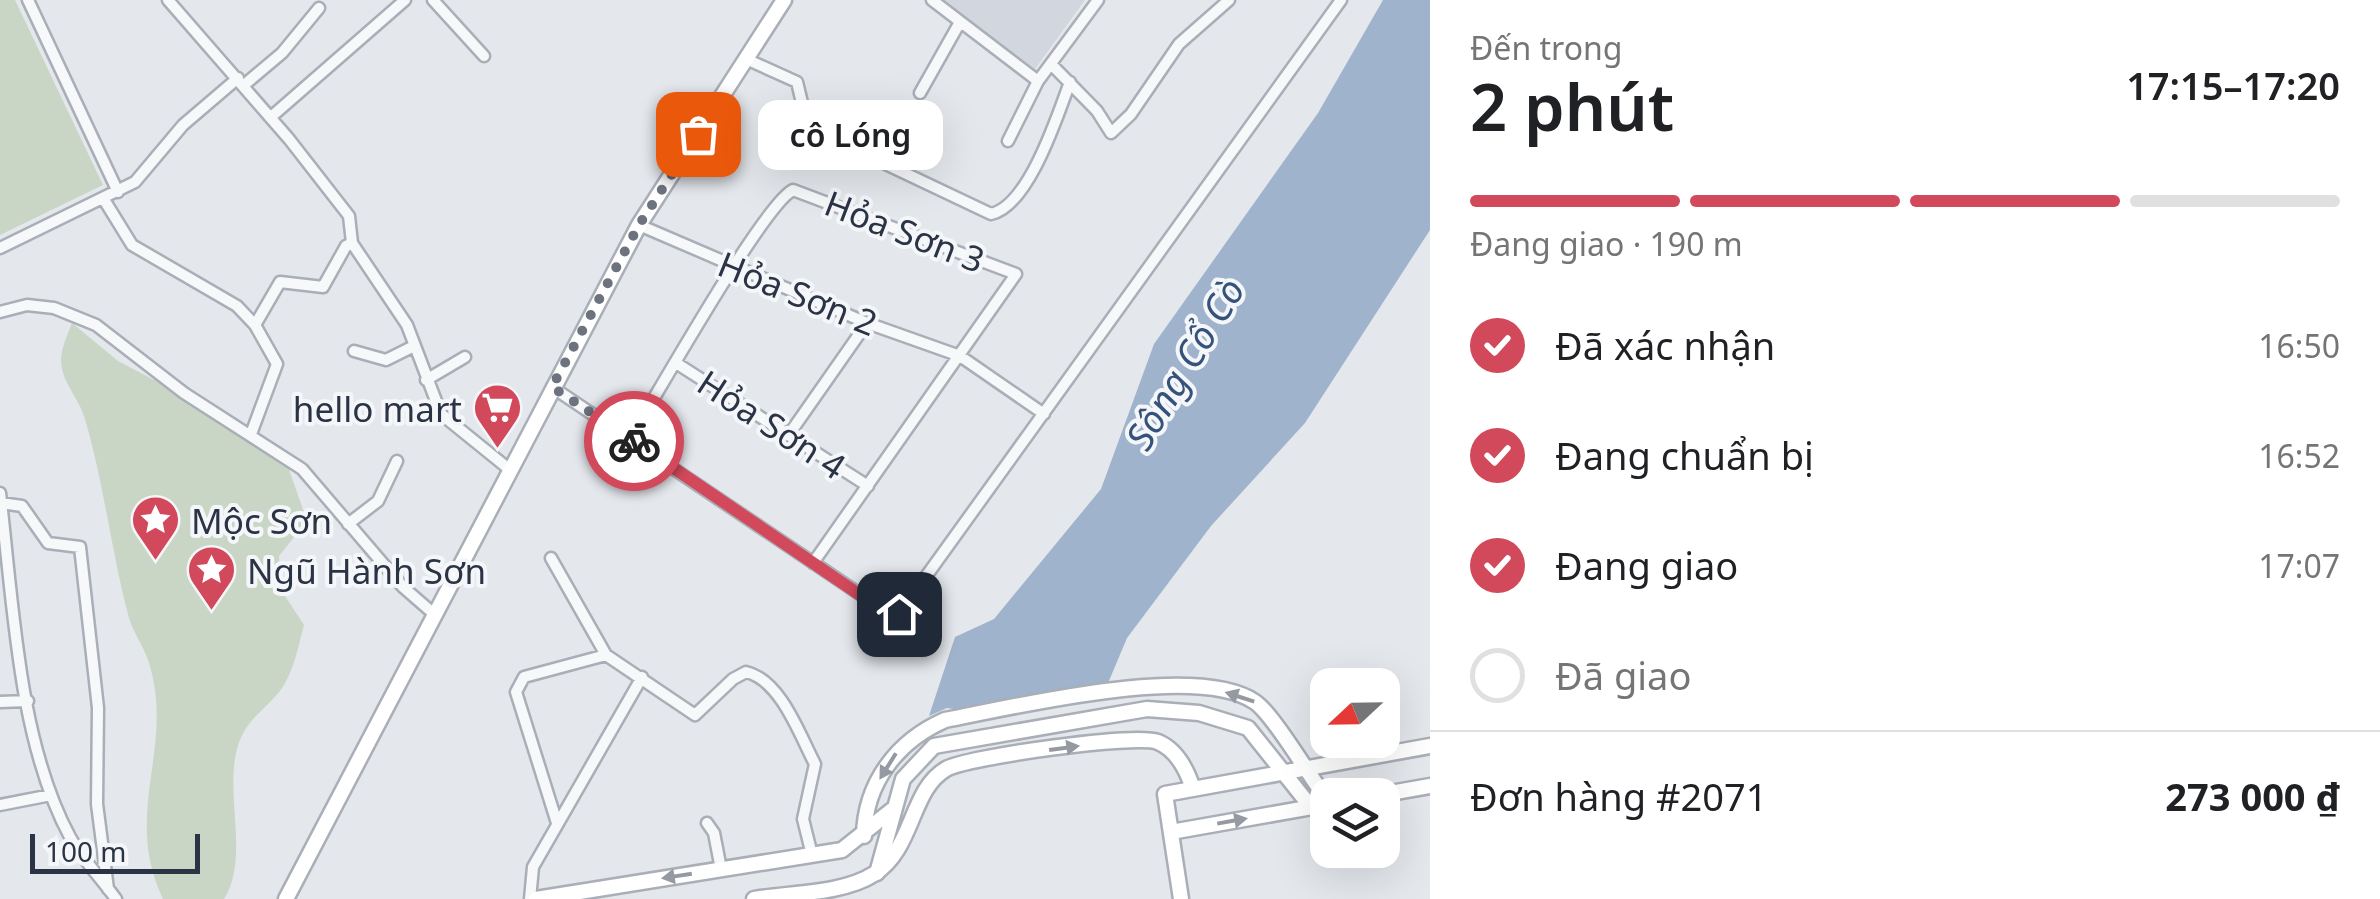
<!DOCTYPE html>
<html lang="vi">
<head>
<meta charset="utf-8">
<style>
	:root { --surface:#fff; --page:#f2f2f2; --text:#202124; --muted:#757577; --line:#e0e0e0; --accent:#d1495b }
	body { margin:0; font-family:"Noto Sans",sans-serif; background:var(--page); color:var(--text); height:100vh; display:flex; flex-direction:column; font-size:38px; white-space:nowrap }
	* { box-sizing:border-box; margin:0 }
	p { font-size:32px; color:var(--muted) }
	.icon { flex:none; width:55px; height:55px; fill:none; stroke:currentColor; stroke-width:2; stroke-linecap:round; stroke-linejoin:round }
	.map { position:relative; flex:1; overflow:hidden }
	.details { display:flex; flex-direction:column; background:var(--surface); width:950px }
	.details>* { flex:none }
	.needle { width:65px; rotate:248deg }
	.fabs { position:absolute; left:1310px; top:668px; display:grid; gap:20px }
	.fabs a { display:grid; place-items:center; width:90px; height:90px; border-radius:20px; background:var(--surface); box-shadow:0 10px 40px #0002; font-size:50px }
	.scale { position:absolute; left:30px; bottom:25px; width:170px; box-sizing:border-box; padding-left:10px; border:5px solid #2b3445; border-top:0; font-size:28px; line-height:35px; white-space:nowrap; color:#2b3445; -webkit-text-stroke:8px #f4f6f9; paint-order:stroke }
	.pin { position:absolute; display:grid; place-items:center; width:85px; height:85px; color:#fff; margin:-42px; border-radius:20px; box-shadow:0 5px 15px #0006 }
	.courier { position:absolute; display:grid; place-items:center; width:100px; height:100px; margin:-50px; border:8px solid #d1495b; border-radius:50%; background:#fff; color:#222; box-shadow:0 2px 12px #0007 }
	.bubble { position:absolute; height:70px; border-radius:20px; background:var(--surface); box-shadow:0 10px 40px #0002; font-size:32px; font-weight:600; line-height:70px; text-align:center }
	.summary em { font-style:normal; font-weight:600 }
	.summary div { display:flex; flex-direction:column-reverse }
	.summary { display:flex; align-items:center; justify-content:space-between; height:170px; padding:0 40px }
	h1 { font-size:65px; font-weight:600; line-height:75px }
	.bar { display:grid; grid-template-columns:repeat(4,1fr); gap:15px 10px; align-content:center; height:120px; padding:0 40px }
	.bar i { height:12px; border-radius:8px; background:var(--line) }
	.bar .on { background:var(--accent) }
	.bar p { grid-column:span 4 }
	.line { display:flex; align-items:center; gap:25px; padding:0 40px; border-top:2px solid var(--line) }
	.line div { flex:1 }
	ol { padding:0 40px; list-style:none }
	li { display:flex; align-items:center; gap:30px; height:110px }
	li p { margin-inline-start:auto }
	li .icon { padding:10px; border-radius:50%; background:var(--accent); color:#fff; stroke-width:4 }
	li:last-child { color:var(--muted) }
	li i { width:55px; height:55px; border:5px solid var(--line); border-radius:50% }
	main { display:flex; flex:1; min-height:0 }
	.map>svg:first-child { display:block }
	.built { fill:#d2d6de }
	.green { fill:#c9d6c5 }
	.water { fill:#9fb4cc }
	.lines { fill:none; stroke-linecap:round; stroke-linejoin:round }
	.street-casing { stroke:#a9aeb7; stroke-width:15 }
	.secondary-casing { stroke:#a9aeb7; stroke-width:19 }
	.street { stroke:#f7f8fa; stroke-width:10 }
	.secondary { stroke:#fff; stroke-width:14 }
	.oneway { fill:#959aa2 }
	.done { stroke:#6c737f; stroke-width:10; stroke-dasharray:0 18 }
	.route { stroke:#d1495b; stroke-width:12 }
	.labels { text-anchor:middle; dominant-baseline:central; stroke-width:8; stroke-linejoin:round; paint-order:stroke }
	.street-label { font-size:35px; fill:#2b3445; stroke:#f4f6f9 }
	.poi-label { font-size:35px; fill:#2b3445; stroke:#f4f6f9; text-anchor:start }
	.water-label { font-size:38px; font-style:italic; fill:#34527a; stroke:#f4f6f9 }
</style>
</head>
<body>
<main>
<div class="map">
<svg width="1430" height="899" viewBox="0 0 1430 899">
	<rect width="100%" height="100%" fill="#e4e7ec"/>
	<!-- built -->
	<path class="built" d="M941,0H1085L1035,69Z"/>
	<!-- green -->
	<path class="green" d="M0,0H15L103,185L0,235Z
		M72,323L118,361L213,411L285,458L307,521L279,556L281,590L304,625C298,647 294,672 280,691C261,714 243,721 236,753C226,798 249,860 224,899H163C121,810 177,748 148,660C143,645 133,632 129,618C111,551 104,482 84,416C78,397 61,381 61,360C61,348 68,334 72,323Z"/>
	<!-- water -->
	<path class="water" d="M1383,0H1430V230L1305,423L1211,526L1127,638L1106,688L965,711L947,708L929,716L955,637L994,619L1101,489L1154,344L1318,113Z"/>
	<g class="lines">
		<defs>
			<path id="street" d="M28,0L118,192
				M168,0L289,139L349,216L352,243L407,325L441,414L509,469
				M433,0L484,56
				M932,0L1038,81
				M746,59L797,82L803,107L835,140L991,214C1029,206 1058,114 1070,82
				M1053,66L1097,111L1111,133L1131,114L1179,44L1229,0
				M244,85L282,53L319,8
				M920,93L960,22
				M271,117L405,0
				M1008,141L1038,81L1098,0
				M103,198L132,245L237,306L255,325L277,364L251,434
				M639,225L867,323L960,356L1044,414
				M0,248L135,182L183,125L238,78
				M0,312L27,305L54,308L96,325L184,393L302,469L403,587L434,614
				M255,325L280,282L323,287L346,246L352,243
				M354,351L386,360L414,346
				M676,363L868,486
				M426,380L465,357
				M552,387L882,609L899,614L1341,0
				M790,433L867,323
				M630,438C656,397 763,205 793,190L1016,274L813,563
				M0,493C13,601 18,741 70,837C82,859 101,878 116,899
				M1,503L22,506L48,543L80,547L98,708L97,804L108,889
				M348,524L378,501L397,461
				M551,558L606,655
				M0,702L28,701
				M0,805L51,795
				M557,823L516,692L524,677L606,655L695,715L733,679L746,672C781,680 800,736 815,764L803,819L812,855
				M707,823L714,833L721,869
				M530,899L533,867L642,677"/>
			<path id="secondary" d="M1379,795L1430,786
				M1171,832L1318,806
				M864,836C865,783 897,741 945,720C1014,707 1197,662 1255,702C1273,714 1312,780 1328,801
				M877,873L903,779L934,746L1147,709L1199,713L1248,728L1311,807
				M286,899L639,225L784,0
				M536,899L842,850L892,810
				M754,899C790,893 843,894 874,874C914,849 910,790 946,769C967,757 1137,733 1158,742C1177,750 1187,770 1193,789
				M1181,899L1165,794L1430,746"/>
		</defs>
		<!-- street casing -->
		<use href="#street" class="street-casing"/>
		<!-- secondary casing -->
		<use href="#secondary" class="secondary-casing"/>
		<!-- street -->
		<use href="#street" class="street"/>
		<!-- secondary -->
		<use href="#secondary" class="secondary"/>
	</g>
	<!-- one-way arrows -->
	<defs><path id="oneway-solid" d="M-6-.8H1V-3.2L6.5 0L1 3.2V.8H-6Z" transform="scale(2.5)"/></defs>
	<g class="oneway">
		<use href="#oneway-solid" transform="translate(1240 697) rotate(-162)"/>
		<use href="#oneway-solid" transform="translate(1064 748) rotate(-8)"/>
		<use href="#oneway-solid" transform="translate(888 766) rotate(122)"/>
		<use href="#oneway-solid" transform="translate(1232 821) rotate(-10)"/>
		<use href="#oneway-solid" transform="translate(677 876) rotate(171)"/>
	</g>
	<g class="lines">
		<!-- done -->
		<path class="done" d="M634,441L552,387L639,225L698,134"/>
		<!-- route -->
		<path class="route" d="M634,441L882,610L899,614"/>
	</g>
	<!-- icons -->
	<defs>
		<symbol id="supermarket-pin" viewBox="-11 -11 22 30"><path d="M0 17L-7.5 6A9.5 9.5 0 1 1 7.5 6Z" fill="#d1495b" stroke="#f4f6f9"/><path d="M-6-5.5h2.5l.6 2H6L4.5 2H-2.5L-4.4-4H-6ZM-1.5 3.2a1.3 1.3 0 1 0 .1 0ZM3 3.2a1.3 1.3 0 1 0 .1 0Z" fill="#fff"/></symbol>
		<symbol id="sight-pin" viewBox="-11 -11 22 30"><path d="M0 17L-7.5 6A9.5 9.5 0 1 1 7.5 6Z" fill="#d1495b" stroke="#f4f6f9"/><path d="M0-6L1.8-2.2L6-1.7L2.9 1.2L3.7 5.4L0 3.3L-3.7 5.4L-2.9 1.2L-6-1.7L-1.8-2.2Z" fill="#fff"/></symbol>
	</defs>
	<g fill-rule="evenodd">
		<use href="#supermarket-pin" x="470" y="380" width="55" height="75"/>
		<use href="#sight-pin" x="128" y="492" width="55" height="75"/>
		<use href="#sight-pin" x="184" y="542" width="55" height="75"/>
	</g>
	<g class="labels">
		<!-- street labels -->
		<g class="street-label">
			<text transform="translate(905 231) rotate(21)">Hỏa Sơn 3</text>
			<text transform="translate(798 293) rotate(22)">Hỏa Sơn 2</text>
			<text transform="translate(772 424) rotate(33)">Hỏa Sơn 4</text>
		</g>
		<!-- poi labels -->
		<g class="poi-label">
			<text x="462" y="408" text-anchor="end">hello mart</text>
			<text x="191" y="520">Mộc Sơn</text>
			<text x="247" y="570">Ngũ Hành Sơn</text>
		</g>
		<!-- water labels -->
		<g class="water-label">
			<text transform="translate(1184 363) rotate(-59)">Sông Cổ Cò</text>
		</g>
	</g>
</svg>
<div class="fabs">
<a><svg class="needle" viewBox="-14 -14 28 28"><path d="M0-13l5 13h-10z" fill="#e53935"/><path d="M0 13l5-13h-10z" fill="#757577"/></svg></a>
<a><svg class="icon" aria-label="layers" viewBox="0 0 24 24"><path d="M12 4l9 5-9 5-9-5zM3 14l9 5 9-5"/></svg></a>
</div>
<div class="scale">100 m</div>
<div class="pin" style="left:698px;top:134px;background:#ea580c"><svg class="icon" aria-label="bag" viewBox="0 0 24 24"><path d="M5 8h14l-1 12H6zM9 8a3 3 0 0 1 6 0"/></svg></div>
<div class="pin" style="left:899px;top:614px;background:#1f2937"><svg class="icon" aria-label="home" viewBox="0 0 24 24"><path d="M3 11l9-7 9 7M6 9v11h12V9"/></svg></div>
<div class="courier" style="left:634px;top:441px"><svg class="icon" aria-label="bike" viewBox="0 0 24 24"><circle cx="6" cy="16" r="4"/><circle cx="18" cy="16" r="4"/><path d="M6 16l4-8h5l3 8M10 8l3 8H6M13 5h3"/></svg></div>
<div class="bubble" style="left:758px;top:100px;width:185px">cô Lóng</div>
</div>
<section class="details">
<div class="summary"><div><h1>2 phút</h1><p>Đến trong</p></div><em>17:15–17:20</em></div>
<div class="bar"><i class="on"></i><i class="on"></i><i class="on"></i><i></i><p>Đang giao · 190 m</p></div>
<ol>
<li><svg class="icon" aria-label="check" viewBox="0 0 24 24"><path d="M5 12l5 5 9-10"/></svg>Đã xác nhận<p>16:50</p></li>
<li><svg class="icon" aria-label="check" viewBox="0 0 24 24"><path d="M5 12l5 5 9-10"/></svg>Đang chuẩn bị<p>16:52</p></li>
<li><svg class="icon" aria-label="check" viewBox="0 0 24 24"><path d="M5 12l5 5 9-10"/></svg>Đang giao<p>17:07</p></li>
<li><i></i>Đã giao</li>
</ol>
<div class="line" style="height:130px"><div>Đơn hàng #2071</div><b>273 000 ₫</b></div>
</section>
</main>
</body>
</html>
